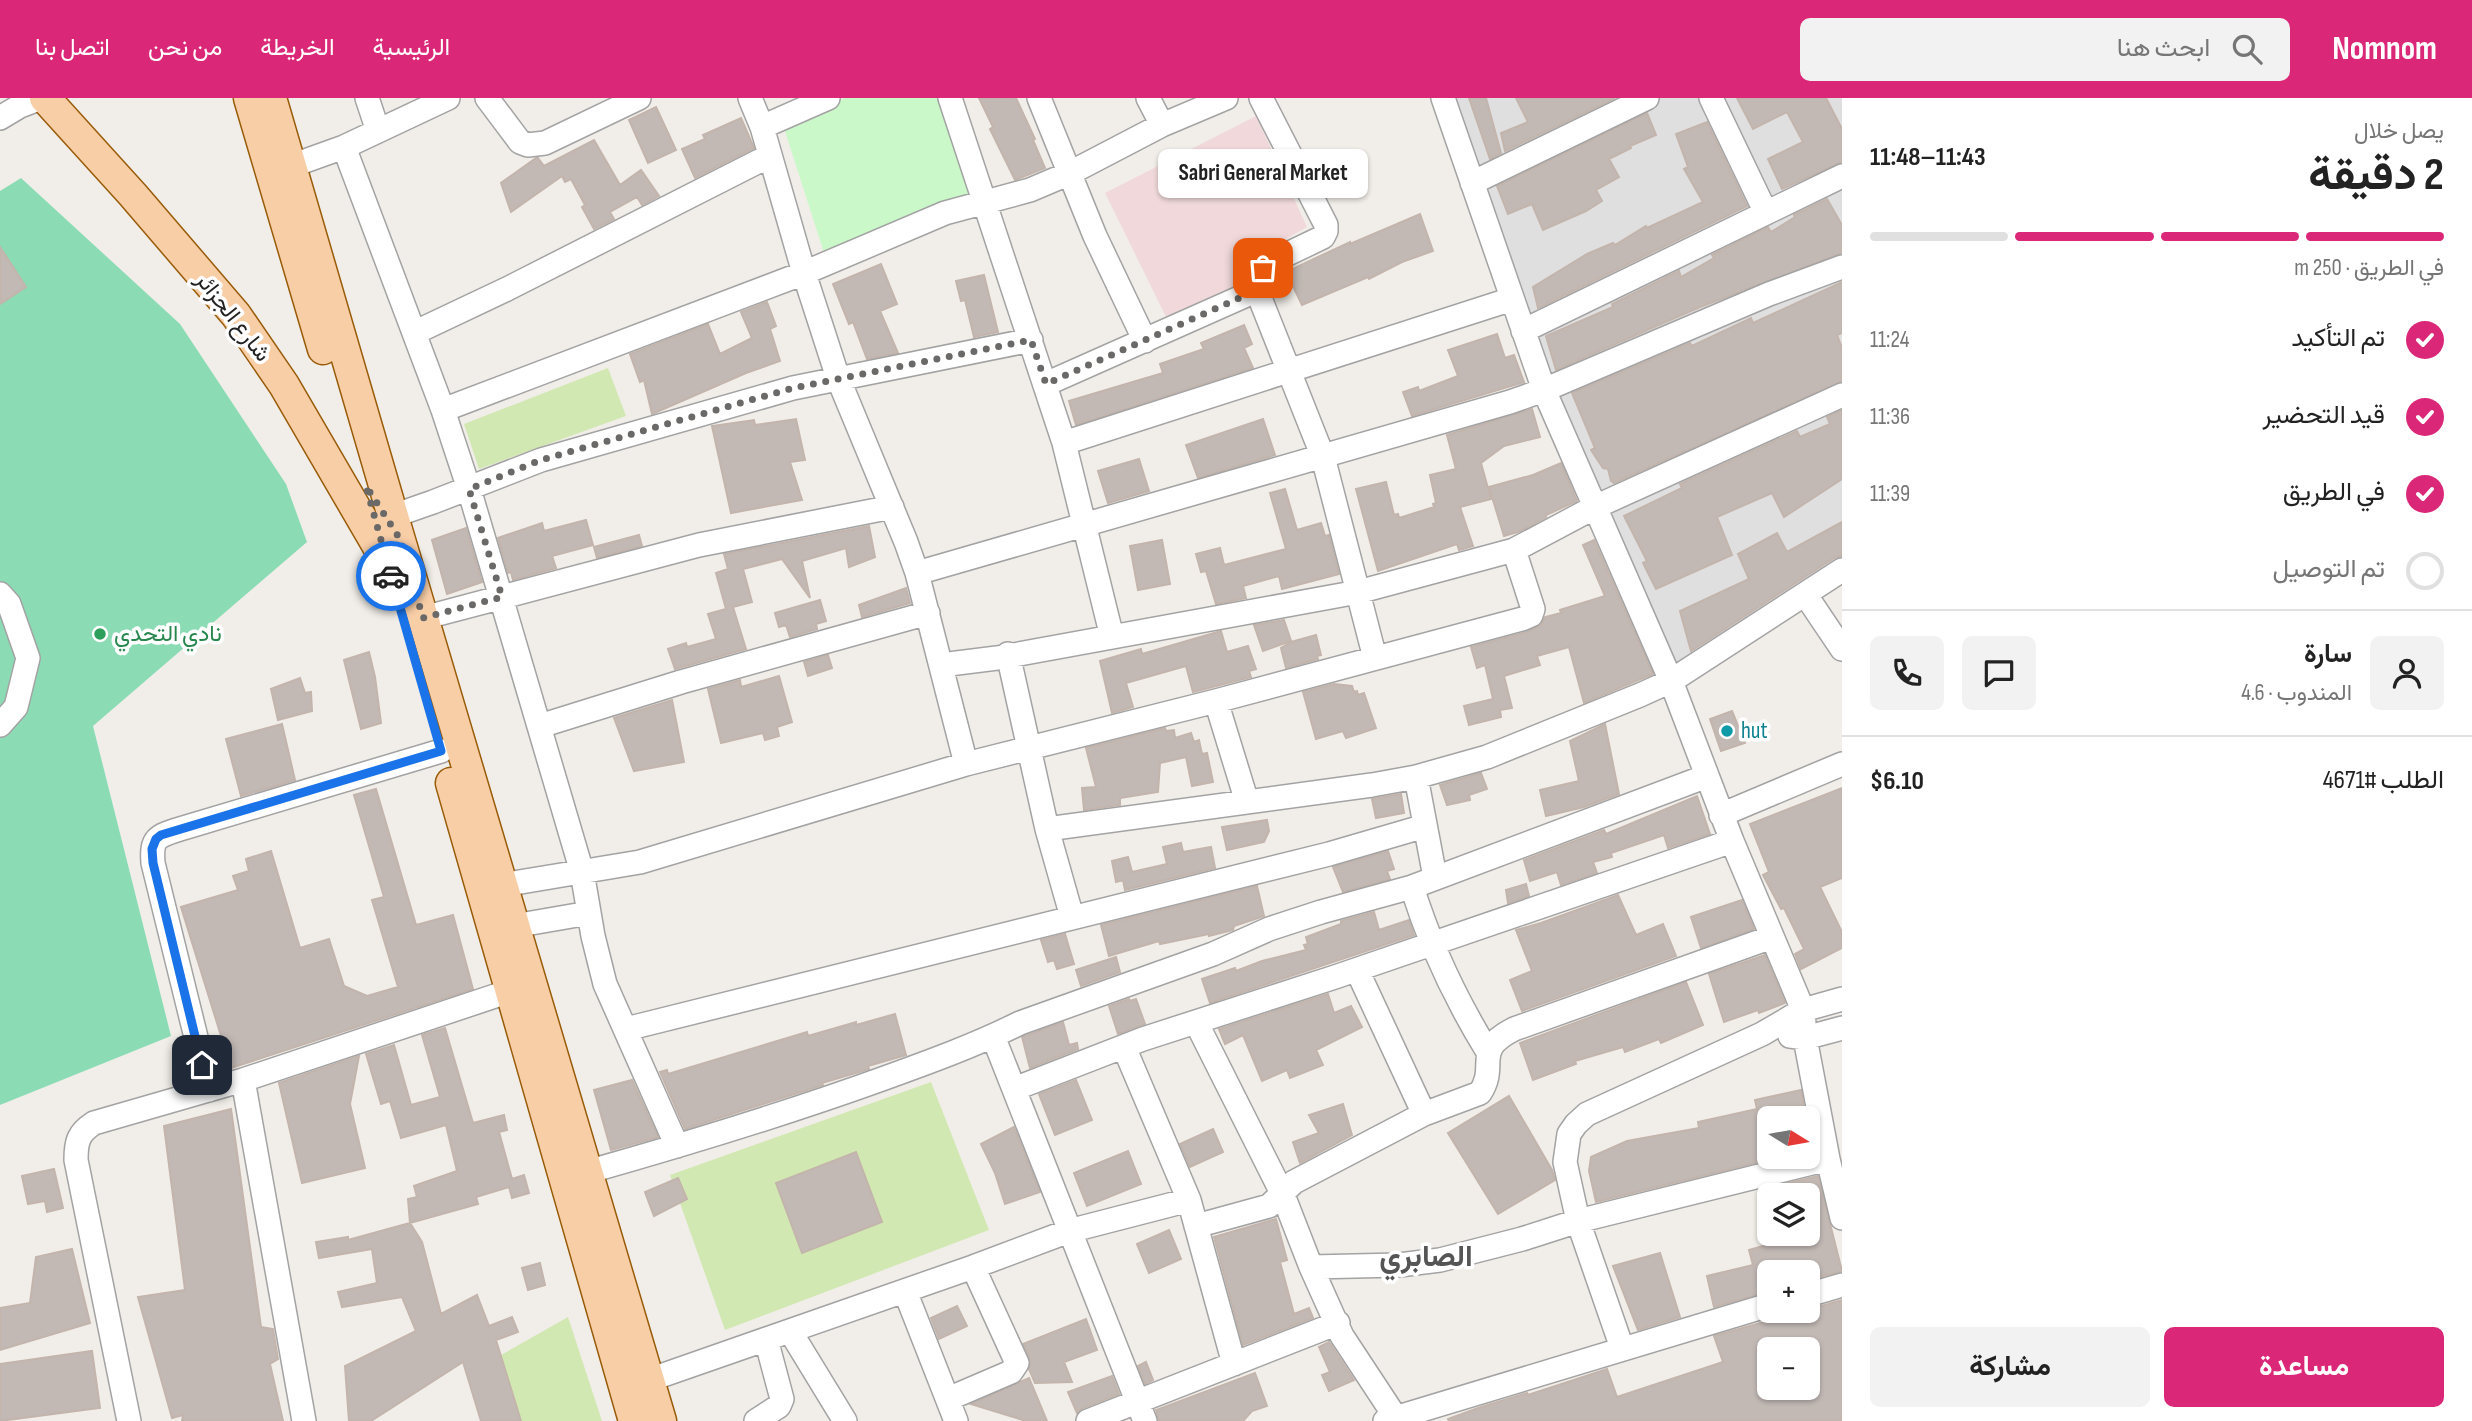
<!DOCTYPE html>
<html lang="ar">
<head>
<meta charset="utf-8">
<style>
	:root { --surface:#fff; --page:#f2f2f2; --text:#222; --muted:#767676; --line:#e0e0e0; --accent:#db2777 }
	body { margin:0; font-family:"Sofia Sans Condensed",Vazirmatn,sans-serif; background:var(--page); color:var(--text); direction:rtl; height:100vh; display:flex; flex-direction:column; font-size:26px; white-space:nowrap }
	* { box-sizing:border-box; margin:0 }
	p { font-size:23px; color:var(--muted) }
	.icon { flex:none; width:38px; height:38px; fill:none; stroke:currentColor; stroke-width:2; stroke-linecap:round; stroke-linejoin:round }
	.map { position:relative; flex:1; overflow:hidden; direction:ltr }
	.sheet { display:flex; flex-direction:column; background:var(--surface); width:630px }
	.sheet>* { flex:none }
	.needle { width:46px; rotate:101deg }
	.buttons { position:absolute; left:1757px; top:1008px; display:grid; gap:14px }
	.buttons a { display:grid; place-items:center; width:63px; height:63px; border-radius:10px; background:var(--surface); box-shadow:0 2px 5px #0004; font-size:35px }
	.pin { position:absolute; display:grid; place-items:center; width:60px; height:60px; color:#fff; margin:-30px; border-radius:14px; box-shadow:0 4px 10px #0006 }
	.courier { position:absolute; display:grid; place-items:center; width:70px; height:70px; margin:-35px; border:5px solid #1a73e8; border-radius:50%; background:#fff; color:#222; box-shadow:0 2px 9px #0007 }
	.bubble { position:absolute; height:49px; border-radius:10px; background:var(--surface); box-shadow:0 2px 5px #0004; font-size:23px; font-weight:700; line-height:49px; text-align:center; direction:rtl }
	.headline em { font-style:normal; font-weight:700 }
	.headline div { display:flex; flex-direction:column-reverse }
	.headline { display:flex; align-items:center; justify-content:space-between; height:119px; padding:0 28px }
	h1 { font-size:46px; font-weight:700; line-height:52px }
	.bar { display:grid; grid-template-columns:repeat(4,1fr); gap:10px 7px; align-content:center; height:84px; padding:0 28px }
	.bar i { height:9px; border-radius:5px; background:var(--line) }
	.bar .active { background:var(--accent) }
	.bar p { grid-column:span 4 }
	.line { display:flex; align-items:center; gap:18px; padding:0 28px; border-top:2px solid var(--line) }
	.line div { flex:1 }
	.round { display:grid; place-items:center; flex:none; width:74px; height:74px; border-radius:10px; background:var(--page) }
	ol { padding:0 28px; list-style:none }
	li { display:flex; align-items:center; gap:21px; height:77px }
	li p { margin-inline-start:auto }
	li .icon { padding:7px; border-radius:50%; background:var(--accent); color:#fff; stroke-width:4 }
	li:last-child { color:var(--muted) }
	li i { width:38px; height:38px; border:4px solid var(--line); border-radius:50% }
	.primary-button { display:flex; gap:14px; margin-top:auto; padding:14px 28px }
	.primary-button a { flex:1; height:80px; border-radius:10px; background:var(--accent); color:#fff; font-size:28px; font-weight:700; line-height:80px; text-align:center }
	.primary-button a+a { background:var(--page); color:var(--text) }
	header { display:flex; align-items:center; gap:42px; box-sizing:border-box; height:98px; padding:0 35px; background:var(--accent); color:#fff }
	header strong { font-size:33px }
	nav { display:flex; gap:38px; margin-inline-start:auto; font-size:24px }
	.search { width:490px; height:63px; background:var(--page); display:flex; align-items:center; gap:18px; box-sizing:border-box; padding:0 24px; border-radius:10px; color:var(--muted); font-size:26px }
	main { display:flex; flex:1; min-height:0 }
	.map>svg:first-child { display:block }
	.residential { fill:#e0dfdf }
	.commercial { fill:#f1d9db }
	.grass { fill:#d2e8b2 }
	.park { fill:#caf8c9 }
	.pitch { fill:#8bdcb5 }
	.building { fill:#c2b9b5; stroke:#c3b4ac; stroke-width:2; fill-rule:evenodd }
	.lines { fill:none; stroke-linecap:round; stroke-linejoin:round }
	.minor-casing { stroke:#a3a3a3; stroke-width:26 }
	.major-casing { stroke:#985b07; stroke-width:33 }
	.minor { stroke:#fff; stroke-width:23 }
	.major { stroke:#f8cea7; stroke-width:30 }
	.done { stroke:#6a6968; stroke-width:7; stroke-dasharray:0 12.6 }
	.route { stroke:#1a73e8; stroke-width:9 }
	.leisure-dot { fill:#2e9e5b; stroke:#fff; stroke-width:2.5 }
	.culture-dot { fill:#0f9aa8; stroke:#fff; stroke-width:2.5 }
	.labels { text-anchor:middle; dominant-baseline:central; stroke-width:7; stroke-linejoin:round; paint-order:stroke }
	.street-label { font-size:23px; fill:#222; stroke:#fff }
	.leisure-label { font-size:23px; fill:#27864d; stroke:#fff; text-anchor:start }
	.culture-label { font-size:23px; fill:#0d838f; stroke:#fff; text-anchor:start }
	.district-label { font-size:30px; font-weight:bold; fill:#555; stroke:#fff }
</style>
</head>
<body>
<header>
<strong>Nomnom</strong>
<div class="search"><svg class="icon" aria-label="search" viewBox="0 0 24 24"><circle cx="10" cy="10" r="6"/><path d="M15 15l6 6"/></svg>ابحث هنا</div>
<nav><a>الرئيسية</a><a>الخريطة</a><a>من نحن</a><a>اتصل بنا</a></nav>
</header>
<main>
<section class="sheet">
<div class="headline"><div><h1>2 دقيقة</h1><p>يصل خلال</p></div><em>11:43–11:48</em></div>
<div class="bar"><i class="active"></i><i class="active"></i><i class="active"></i><i></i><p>في الطريق · 250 m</p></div>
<ol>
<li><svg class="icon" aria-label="check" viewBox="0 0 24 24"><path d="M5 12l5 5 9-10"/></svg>تم التأكيد<p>11:24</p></li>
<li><svg class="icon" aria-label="check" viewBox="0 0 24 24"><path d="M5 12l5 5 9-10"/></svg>قيد التحضير<p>11:36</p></li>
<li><svg class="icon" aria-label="check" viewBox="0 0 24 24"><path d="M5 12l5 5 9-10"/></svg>في الطريق<p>11:39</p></li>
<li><i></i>تم التوصيل</li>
</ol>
<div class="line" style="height:126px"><a class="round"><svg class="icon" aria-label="person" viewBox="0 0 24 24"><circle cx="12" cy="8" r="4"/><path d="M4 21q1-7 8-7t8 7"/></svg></a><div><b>سارة</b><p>المندوب · 4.6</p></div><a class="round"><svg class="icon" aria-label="chat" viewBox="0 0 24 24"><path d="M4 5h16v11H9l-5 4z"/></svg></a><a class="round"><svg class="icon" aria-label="phone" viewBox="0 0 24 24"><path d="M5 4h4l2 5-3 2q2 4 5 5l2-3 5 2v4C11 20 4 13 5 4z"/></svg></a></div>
<div class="line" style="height:91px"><div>الطلب #4671</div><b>$6.10</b></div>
<div class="primary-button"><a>مساعدة</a><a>مشاركة</a></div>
</section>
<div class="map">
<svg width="1842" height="1323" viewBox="0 0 1842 1323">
	<rect width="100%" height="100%" fill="#f1eee9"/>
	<!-- residential -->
	<path class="residential" d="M1444,0H1842V471L1671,582L1545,292Z"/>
	<!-- commercial -->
	<path class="commercial" d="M1256,18L1307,129L1239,167L1244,187L1170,227L1105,95Z"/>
	<!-- grass -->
	<path class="grass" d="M608,270L626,318L479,371L464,326Z
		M931,984L989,1132L725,1232L670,1077Z
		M568,1219L602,1323H510L492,1259L501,1257Z"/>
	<!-- park -->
	<path class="park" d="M845,0H939L969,96L825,158L783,27Z"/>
	<!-- pitch -->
	<path class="pitch" d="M21,80L180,226L286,386L307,444L93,628L171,938L0,1007V93Z"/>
	<!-- building -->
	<path class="building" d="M979,0H1016L1035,41L1033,42L1045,70L1015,82L990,31L993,29Z
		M1469,0H1486L1501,55L1490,61Z
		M1516,0H1615L1505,53L1501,35L1528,24Z
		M1737,0H1826L1842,31V64L1782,91L1768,61L1803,44L1787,14L1753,31Z
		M656,9L676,52L648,65L629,22Z
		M1647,15L1656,37L1630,48L1631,50L1609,61L1619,79L1596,92L1602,103L1586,113L1543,132L1532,106L1508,116L1497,88Z
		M741,20L754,50L695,80L682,51L705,41L703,37Z
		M1707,24L1747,108L1538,210L1533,189L1587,156L1613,145L1615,147L1646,128L1647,130L1703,104L1684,71L1688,69L1676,36Z
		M594,42L620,87L641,72L659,98L642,107L637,99L610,114L614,121L594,131L582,109L585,107L571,81L565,84L562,78L511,114L501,85L536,60H538L544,68Z
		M1827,101L1842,127V155L1700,209L1556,272L1546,238L1613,209L1612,206L1679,173L1681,179L1714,160L1712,157L1768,129L1771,134L1795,119L1794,117Z
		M1420,116L1433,153L1402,164L1369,181L1368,179L1302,207L1286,174L1350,144V146Z
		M0,149L26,189L0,206Z
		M881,166L897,206L880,213L898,255L867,261L853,224L849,226L833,186Z
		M984,177L998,234L974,239L965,202L961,203L956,183Z
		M1842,184V235L1837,237L1842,250V283L1614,385L1611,383L1608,371L1603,370L1591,352L1595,350L1572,295L1690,245L1692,248L1751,220L1753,225Z
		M767,204L776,228L770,231L780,263L746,275L652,316L644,282L640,284L630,256L708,226L720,256L752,240L741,214Z
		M1244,227L1252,246L1244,250L1253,270L1076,327L1069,303L1163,275L1160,266L1204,251L1201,245Z
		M1497,236L1505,260L1514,257L1524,284L1412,318L1403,294L1418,289L1419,293L1458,278L1448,252Z
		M1532,311L1540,339L1504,348L1481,365L1491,401L1460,409L1473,448L1459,452L1457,446L1378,473L1356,391L1386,384L1394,417L1398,416L1399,420L1434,409L1433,406L1436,405L1430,377L1456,371L1447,337Z
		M1842,312V381L1784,419L1772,395L1717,419L1732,457L1656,491L1643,465L1647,463L1624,418L1682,390L1680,386L1797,333L1800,339L1830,326L1827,319Z
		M796,321L805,362L790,364L802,402L731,415L712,328L754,322L755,327Z
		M1263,321L1275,357L1198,380L1186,347Z
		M1139,361L1149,393L1108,405L1098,373Z
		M1561,365L1577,403L1546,417V419L1521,433L1504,438L1489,389L1533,377Z
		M1285,391L1297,432L1321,425L1325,438L1329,437L1339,476L1282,491L1279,478L1243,488L1246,500L1216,506L1206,473L1201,474L1196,456L1220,450L1224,467L1286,451L1270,395Z
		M586,422L593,447L552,458L556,470L513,482L511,474L508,475L498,440L542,425L544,433Z
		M1842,424V458L1834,460L1691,553L1680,513L1749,481L1738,456L1777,435L1787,454Z
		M869,428L875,459L849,469L846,450L802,463L810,500L782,461L743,471L752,504L733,509L746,551L675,571L668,551L686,545L687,549L716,541L708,516L726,511L716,475L728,471L724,456Z
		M466,430L482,484L447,496L432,442Z
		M639,437L642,448L597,460L594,449Z
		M1162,442L1170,486L1138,492L1130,448Z
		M1594,442L1653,576L1584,605L1569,549L1537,558L1540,567L1504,578L1512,610L1500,612L1501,619L1469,627L1464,608L1493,601L1485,567L1477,570L1471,549L1527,534L1541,527L1545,519L1561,515L1560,512L1605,498L1583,447Z
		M906,490L910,505L862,519L859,507Z
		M820,502L826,523L816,526L817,531L790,539L786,527L779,529L775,515Z
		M1284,522L1291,543L1263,553L1254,527Z
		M1221,533L1227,554L1248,548L1256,571L1249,573L1251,579L1193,594L1186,568L1126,585L1133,609L1112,615L1100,563L1141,551L1142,556Z
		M1316,537L1321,557L1317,558L1318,561L1286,570L1281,550L1291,544Z
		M369,554L375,579L381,625L361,631L344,562Z
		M828,557L832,570L808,578L804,564Z
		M779,578L792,624L777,629L779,638L765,642L763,635L721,645L708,591L740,582L741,589Z
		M300,580L305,595L311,594L312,613L278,622L271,591Z
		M1334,586L1352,588L1354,594L1357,593L1358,597L1364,595L1376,630L1346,640L1343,633L1316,641L1303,594Z
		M672,602L684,664L634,673L614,620Z
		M1732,613L1745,645L1721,653L1710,621Z
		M282,626L295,682L241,698L226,641Z
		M1605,626L1619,696L1584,709L1546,718L1540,692L1579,683L1570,643Z
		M1165,630L1166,633L1174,632L1175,640L1191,635L1194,644L1199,642L1202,656L1207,655L1213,684L1192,688L1186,659L1160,665L1158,694L1120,700V707L1084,712L1082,690L1096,689L1086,650Z
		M1481,675L1487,691L1469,697L1470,702L1447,707L1440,687Z
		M1842,690V780L1820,789L1842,834V850L1801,871L1795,856L1804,851L1784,810L1781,811L1763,777L1769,774L1750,726Z
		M376,691L416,827L453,817L473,891L231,970L181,809L238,792L233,778L249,773L246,761L271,753L300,850L329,841L344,888L367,898L398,889L372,802L384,799L354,697Z
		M1401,696L1404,715L1376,720L1372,701Z
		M1697,698L1710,736L1668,750L1664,737L1611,755L1612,759L1593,764L1597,775L1561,787L1557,774L1530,783L1524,762L1604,732L1606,736Z
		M1267,722L1269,733L1264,744L1227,752L1222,729Z
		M1181,745L1183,754L1211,749L1215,770L1125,792L1123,782L1116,784L1112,763L1128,759L1132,774L1167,766L1163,749Z
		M1388,753L1394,771L1387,773L1390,781L1343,794L1333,769Z
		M1526,786L1529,798L1508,805L1506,792Z
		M1257,788L1264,818L1234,828L1233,832L1209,838V836L1160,846L1159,843L1109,858L1101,827Z
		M1618,797L1636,837L1663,826L1676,858L1522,913L1510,882L1532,873L1516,832L1541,825Z
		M1742,802L1754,831L1701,850L1691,819Z
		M1374,814L1379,832L1409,822L1414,837L1210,905L1202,881L1235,870L1236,873L1262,863L1306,852L1304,847L1308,846L1306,839L1341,826V823Z
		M1065,836L1074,866L1057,871L1054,862L1048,864L1041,842Z
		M1765,857L1785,905L1759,915L1758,912L1724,924L1709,876Z
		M1116,859L1120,874L1081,888L1076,872Z
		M1686,884L1703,927L1661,945L1659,941L1625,954L1623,949L1575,963L1576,966L1533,982L1520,945Z
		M1328,896L1334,915L1351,908L1362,929L1316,952L1323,967L1290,980L1287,972L1262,983L1243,937L1225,946L1219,931Z
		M1129,901L1130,903L1136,901L1145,926L1118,936L1109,908Z
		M895,916L906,957L868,968L869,971L822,985L823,987L685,1031L660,974L667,972L668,976L807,934L808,938L856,924V927Z
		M1063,924L1069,947L1077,945L1078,951L1030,970L1022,939Z
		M445,930L473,1025L504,1017L507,1032L499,1034L512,1081L524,1077L529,1095L512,1100L509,1089L476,1099L478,1106L410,1125L408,1101L417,1099L414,1088L457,1073L446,1027L401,1040L390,1003L381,1006L366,956L394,947L411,1007L440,999L422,937Z
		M359,958L350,1006L365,1070L302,1085L279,985Z
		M632,982L658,1039L611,1052L594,992Z
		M1076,982L1092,1022L1055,1037L1039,996Z
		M1801,992L1806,1020H1769V1059H1779L1596,1104L1589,1073L1591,1059L1627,1043L1699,1030L1698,1024L1757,1011L1755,1002Z
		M1509,998L1552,1072L1555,1082L1498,1116L1448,1035Z
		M1343,1006L1352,1037L1300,1065L1293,1044L1319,1035L1309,1017Z
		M231,1011L261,1229L273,1231L278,1261L270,1266L283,1323H182L183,1317L172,1320L138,1199L185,1192L164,1028Z
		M1014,1029L1040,1094L1005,1106L995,1075L981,1046Z
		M1213,1031L1223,1054L1190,1069L1180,1046Z
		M1128,1053L1141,1086L1087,1108L1074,1075Z
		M856,1054L882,1124L802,1155L776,1085Z
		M54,1071L63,1110L47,1114L45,1103L28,1106L22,1078Z
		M1818,1078L1842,1173L1808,1182V1174H1769V1193L1714,1209L1707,1178L1753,1167L1749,1152L1774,1145L1771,1136H1808V1097H1762L1761,1092Z
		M678,1080L687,1101L654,1118L645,1094Z
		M1276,1121L1287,1162L1280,1164L1294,1216L1309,1210L1313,1220L1243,1247L1214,1139Z
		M410,1125L422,1144L441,1216L477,1197L489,1228L512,1219L518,1234L496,1242L521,1323H481L463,1264L371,1323H349L345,1268L416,1233L402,1199L342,1209L338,1194L377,1185L372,1151L319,1160L316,1144L348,1139V1142Z
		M1169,1132L1181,1161L1149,1175L1137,1146Z
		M72,1151L90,1225L0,1252V1210L30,1205L36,1159Z
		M1660,1155L1680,1219L1638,1232L1613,1168Z
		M540,1165L545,1187L528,1192L522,1170Z
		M1842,1202V1323H1449L1448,1321L1478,1310L1527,1295L1528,1297L1607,1271L1617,1299L1723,1264L1714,1238ZM1769,1251H1808V1290H1769Z
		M957,1208L967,1228L939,1241L931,1220Z
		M1086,1221L1097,1252L1064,1264L1072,1284L1035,1285L1029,1271L1030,1260L1023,1246Z
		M1329,1244L1354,1282L1329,1293L1322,1277L1330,1274L1319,1249Z
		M92,1253L100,1310L0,1323V1266Z
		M1146,1264L1153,1282L1145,1286L1138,1268Z
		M1255,1275L1267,1308L1252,1313L1243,1323H1159L1156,1312Z
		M1112,1278L1119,1296L1083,1310L1077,1315L1068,1294Z
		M1029,1280L1047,1323H1026L971,1306Z"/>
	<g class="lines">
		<defs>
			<path id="minor" d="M367,0L378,33
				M487,0L520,44L528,47L545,45L639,0
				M750,0L762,29L804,175L838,280L906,444L917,475L966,666
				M950,0L1064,345L1112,539
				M1039,0L1095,138L1145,243
				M1148,0L1162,27
				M1443,0L1544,292L1671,583L1732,743L1803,912L1805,940L1828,1061L1842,1120
				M1711,0L1766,115
				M0,20L20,8L41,0
				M762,29L828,0
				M344,49L443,312L469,391L582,774L593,838L605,886L677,1048
				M291,68L344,49L448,0
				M1472,85L1647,0
				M1256,190L1323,359L1375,560
				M1523,233L1842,78
				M414,235L507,191L769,58
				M1046,286L1244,198C1263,185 1254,177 1269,165L1323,139L1326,133V127L1261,0
				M443,312L804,175L945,115L1030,92L1070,75L1162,27L1226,0
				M1064,345L1512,201
				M393,418L433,404L541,362L793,290L1031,242
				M917,475L1510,304L1544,292L1769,196L1842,169
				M0,496L9,506L28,560L16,609L0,627
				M1805,496L1842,551
				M423,520L699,447L892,409
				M1008,556L1047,731L1072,819
				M941,567L997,560L1358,494L1514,452L1595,409L1842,297
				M1216,603L1247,704
				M540,628L681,584L928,515
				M1416,679L1435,779
				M1721,717L1842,666
				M1047,731L1372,687L1416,679L1487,659L1640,597L1671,583L1842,472
				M502,787L640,764L966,666L1216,603L1522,521L1531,517L1533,511L1514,452
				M1412,789C1430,847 1456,902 1488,954
				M514,828L589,815
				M1357,872L1424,1016
				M1196,924L1283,1097L1311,1169L1342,1238L1396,1320
				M626,931L1329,756L1425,728
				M993,938L1145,1323
				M1790,938L1805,940L1842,930
				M1124,949L1189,1102L1234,1266
				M243,982L304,1323
				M1014,991L1143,941L1335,879L1732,743
				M209,992L153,765C151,740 157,738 180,731L441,653
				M587,1074C686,1046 785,1016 882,981C929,964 976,947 1020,925L1213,856L1269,831L1321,814L1412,789L1707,678
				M1196,1128L1269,1108L1294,1084L1424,1016L1480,995C1499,966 1471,953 1514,931L1772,839
				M1311,1169L1399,1167L1440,1162L1522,1141L1578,1123L1828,1061
				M905,1193L956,1323
				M1808,1197L1842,1187
				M790,1233L845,1323
				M1622,1250L1578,1123L1565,1064L1569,1036L1576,1026L1587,1016L1762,936L1803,912L1842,901
				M649,1282L973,1169L1069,1133L1189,1102
				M948,1301L1011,1274L1017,1265L973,1169
				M129,1323L76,1062C76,1044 78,1035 94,1025L243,982L510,893
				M756,1323L779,1308L782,1301L766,1241
				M1088,1323L1338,1225
				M1385,1323L1769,1207"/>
			<path id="major" d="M45,0L133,97L236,217L284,287L387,464
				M249,0L323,251
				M271,0L397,432L661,1323
				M451,685L634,1323"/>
		</defs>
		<!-- minor casing -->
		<use href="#minor" class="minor-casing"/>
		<!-- major casing -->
		<use href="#major" class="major-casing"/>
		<!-- minor -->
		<use href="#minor" class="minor"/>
		<!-- major -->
		<use href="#major" class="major"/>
	</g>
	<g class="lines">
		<!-- done -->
		<path class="done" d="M391,478L366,388L400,441L423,520L502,499L469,391L541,362L793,290L1031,242L1046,286L1244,198L1256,190L1263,170"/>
		<!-- route -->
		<path class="route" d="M202,967L153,765L152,751L156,741L161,737L441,653L391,478"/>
	</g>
	<!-- markers -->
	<circle class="leisure-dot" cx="100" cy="536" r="7"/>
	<circle class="culture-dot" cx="1727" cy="633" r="7"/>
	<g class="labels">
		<!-- street labels -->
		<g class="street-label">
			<text transform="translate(233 219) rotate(52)">شارع الجزائر</text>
		</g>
		<!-- leisure labels -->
		<g class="leisure-label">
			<text x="114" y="536">نادي التحدي</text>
		</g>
		<!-- culture labels -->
		<g class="culture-label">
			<text x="1741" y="633">hut</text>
		</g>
		<!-- district labels -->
		<g class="district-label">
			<text x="1426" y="1159">الصابري</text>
		</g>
	</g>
</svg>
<div class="buttons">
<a><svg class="needle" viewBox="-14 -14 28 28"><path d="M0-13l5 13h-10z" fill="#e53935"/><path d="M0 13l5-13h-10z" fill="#767676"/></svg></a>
<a><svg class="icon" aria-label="layers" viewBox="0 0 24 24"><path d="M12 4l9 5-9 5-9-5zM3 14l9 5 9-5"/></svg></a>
<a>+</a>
<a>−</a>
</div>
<div class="pin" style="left:1263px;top:170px;background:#ea580c"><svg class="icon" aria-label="bag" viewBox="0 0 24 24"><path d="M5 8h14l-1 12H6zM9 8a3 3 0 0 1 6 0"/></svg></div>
<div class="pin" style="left:202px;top:967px;background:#1f2937"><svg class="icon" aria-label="home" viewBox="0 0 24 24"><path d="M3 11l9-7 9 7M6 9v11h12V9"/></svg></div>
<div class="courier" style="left:391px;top:478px"><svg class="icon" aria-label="car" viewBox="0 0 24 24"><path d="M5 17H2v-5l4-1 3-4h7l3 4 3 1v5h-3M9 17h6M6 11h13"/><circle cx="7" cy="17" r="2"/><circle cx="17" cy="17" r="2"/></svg></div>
<div class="bubble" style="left:1158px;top:51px;width:210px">Sabri General Market</div>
</div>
</main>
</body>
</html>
